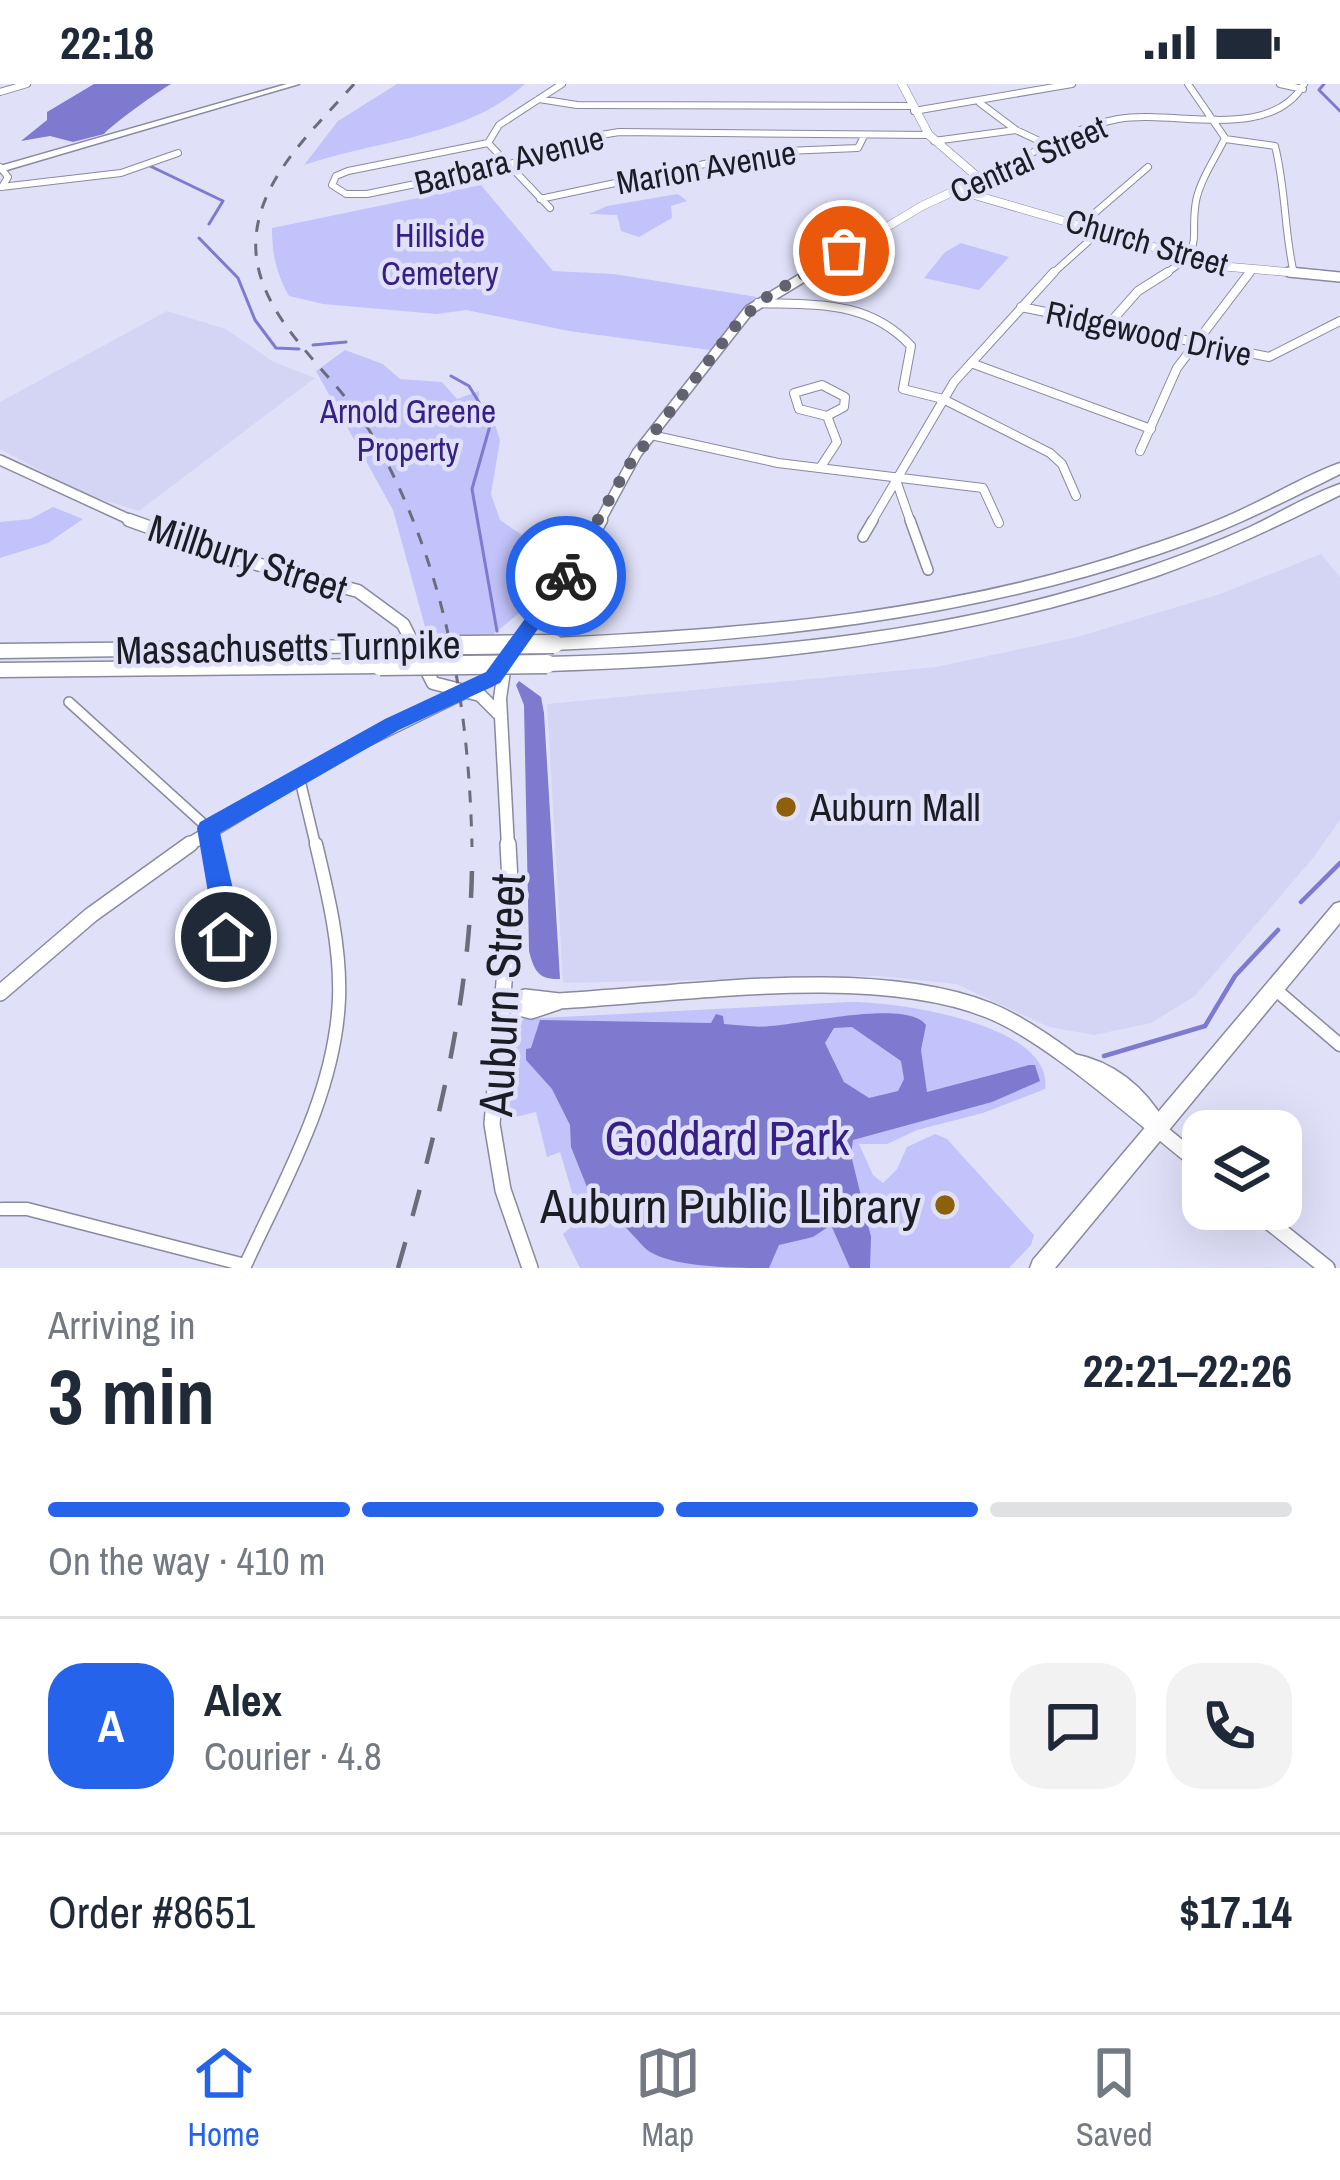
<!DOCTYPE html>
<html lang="en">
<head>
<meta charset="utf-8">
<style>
	:root { --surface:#fff; --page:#f2f2f3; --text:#1f2937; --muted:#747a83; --line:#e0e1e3; --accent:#2563eb }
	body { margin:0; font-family:"Archivo Narrow",sans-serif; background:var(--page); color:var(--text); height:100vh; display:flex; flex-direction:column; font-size:45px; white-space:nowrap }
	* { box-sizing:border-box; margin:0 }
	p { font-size:39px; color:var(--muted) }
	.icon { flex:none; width:66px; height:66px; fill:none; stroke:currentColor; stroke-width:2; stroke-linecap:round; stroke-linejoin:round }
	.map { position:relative; height:1184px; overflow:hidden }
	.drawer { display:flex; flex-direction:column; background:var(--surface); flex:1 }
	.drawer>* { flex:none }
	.tools { position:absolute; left:1182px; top:1026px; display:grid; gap:24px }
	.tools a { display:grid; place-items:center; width:120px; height:120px; border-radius:24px; background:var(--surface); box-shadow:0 12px 48px #0002; font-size:60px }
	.pin { position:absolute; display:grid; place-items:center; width:102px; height:102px; color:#fff; margin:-51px; border:6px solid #fff; border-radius:50%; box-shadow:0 3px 12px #0007 }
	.courier { position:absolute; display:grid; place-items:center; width:120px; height:120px; margin:-60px; border:9px solid #2563eb; border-radius:50%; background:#fff; color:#222; box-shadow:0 3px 15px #0007 }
	.summary em { font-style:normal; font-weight:700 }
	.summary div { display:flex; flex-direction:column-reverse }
	.summary { display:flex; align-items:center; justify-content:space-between; height:204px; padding:0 48px }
	h1 { font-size:78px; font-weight:700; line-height:90px }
	.bar { display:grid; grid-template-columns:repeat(4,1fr); gap:18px 12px; align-content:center; height:144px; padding:0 48px }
	.bar i { height:15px; border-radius:9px; background:var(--line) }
	.bar .current { background:var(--accent) }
	.bar p { grid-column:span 4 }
	.line { display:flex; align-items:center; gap:30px; padding:0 48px; border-top:3px solid var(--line) }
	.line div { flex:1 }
	.round { display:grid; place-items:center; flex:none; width:126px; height:126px; border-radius:36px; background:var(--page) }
	.status { display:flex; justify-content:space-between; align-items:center; height:84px; padding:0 60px; background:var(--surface); direction:ltr }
	.status svg { height:33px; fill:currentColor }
	.dock { display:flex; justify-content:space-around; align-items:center; height:168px; border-top:3px solid var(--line); background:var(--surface); font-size:33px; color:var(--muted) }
	.dock a { display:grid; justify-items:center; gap:6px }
	.dock .current { color:var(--accent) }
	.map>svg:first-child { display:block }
	.built { fill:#d4d5f4 }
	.green { fill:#c2c3fa }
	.water { fill:#7e7ad0; fill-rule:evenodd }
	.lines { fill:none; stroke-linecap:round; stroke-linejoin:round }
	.stream-far1 { stroke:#7e7ad0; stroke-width:3 }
	.stream { stroke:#7e7ad0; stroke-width:4.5 }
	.minor-far3-casing { stroke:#89899f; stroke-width:8 }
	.minor-far2-casing { stroke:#89899f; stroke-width:10 }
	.minor-far1-casing { stroke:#89899f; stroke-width:12 }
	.minor-casing { stroke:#89899f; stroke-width:15 }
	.tertiary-far3-casing { stroke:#89899f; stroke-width:9 }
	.tertiary-far2-casing { stroke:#89899f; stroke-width:12 }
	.tertiary-far1-casing { stroke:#89899f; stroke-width:15 }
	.tertiary-casing { stroke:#89899f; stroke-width:18 }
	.primary-casing { stroke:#89899f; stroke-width:3 }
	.motorway-casing { stroke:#89899f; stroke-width:3 }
	.minor-far3 { stroke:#fff; stroke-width:6 }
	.minor-far2 { stroke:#fff; stroke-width:8 }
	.minor-far1 { stroke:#fff; stroke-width:9 }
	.minor { stroke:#fff; stroke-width:12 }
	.tertiary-far3 { stroke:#fff; stroke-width:8 }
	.tertiary-far2 { stroke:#fff; stroke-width:9 }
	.tertiary-far1 { stroke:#fff; stroke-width:12 }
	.tertiary { stroke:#fff; stroke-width:15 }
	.primary { fill:#fff; fill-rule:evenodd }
	.motorway { fill:#fff; fill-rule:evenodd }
	.rail-far1 { stroke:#6c6c7b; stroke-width:3; stroke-dasharray:12 12; stroke-linecap:butt }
	.rail { stroke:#6c6c7b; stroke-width:4.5; stroke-dasharray:27 27; stroke-linecap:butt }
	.motorway-bridge-casing { stroke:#89899f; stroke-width:21; stroke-linecap:butt }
	.motorway-bridge { stroke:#fff; stroke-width:18 }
	.route { fill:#2563eb }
	.done { stroke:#61616f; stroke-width:12; stroke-dasharray:0 21.6 }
	.poi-dot { fill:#8f600a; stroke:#e0e1f9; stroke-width:4.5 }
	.labels { text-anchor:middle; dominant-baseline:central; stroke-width:9; stroke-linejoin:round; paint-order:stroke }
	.far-street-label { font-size:33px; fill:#1c1c24; stroke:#e0e1f9 }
	.far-park-label { font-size:33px; fill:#362086; stroke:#e0e1f9 }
	.street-label { font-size:39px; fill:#1c1c24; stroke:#e0e1f9 }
	.poi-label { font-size:39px; fill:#1c1c24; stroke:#e0e1f9; text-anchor:start }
	.near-street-label { font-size:48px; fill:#1c1c24; stroke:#e0e1f9 }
	.near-park-label { font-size:48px; fill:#362086; stroke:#e0e1f9 }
	.near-poi-label { font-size:48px; fill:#1c1c24; stroke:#e0e1f9; text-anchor:end }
</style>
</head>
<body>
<div class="status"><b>22:18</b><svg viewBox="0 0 49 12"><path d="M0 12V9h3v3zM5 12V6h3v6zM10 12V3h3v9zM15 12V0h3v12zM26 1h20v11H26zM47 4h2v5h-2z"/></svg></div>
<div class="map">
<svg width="1340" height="1184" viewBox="0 0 1340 1184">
	<rect width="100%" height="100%" fill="#e0e1f9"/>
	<!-- built -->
	<path class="built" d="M167,227L226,245L272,277L315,294L139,427L84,410L0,365V318Z
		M1321,470L1340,493V736L1313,774L1195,912L1151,939L1094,951L1049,943L956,900L878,892L563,899L547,620L936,583L1077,553L1220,510Z"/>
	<!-- green -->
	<path class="green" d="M397,0H525C467,53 377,56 304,81L338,37Z
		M481,101L553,187L614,190L757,213L710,266L569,247L466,226L437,230L323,220L289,212C276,189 272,170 272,144Z
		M678,110L687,117L671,122L672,134L639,153L621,147L617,131L589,130L607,122Z
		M961,159L1009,173L979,206L924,194L945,168Z
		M345,266L383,280L400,295L442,298L457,315L479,307L478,327L493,335L500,356L491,410L500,436L532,458L542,484L530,503L537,515L476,564L433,572L393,426L316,287Z
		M53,423L83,435L48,459L0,474V438L30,435Z
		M849,918C895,917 1055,940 1045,1005L983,1029L917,1046L887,1060H859L873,1091L883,1099L897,1085L907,1063L935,1050L947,1055L1034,1151L1031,1161L1009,1184H580L563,1150L580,1135L560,1068L547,1073L536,1028L507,1035L511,959L523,935Z"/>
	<!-- water -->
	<path class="water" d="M94,0H171C160,6 110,42 104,50L73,58L50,52L21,57L47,36V28Z
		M519,597L541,613L544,629L560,895C538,896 534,886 529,867L524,621L516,601Z
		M716,930L723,932L724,940C740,941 756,944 771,942C803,940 907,915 926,941L921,966L927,1008L1029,981H1035L1040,997L992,1018L853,1056L851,1071L871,1153L870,1184H850L831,1141L813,1153L779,1161L769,1184C738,1184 669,1184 646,1165C630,1149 618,1131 595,1123L571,1063L570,1041L552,1005L526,976V965L531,964L540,936L711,939ZM852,943L901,977L904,995L898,1007L869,1014L844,998L825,959L834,944Z"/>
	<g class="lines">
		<!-- stream-far1 -->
		<path class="stream-far1" d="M1324,0L1319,6L1340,27
			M150,82L223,117L209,140
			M199,154L238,194L255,236L276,264L299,265
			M313,261L346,258
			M451,292L469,302L491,338L472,405L497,547"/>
		<!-- stream -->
		<path class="stream" d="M1301,818L1340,779
			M1104,972L1205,942L1235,892L1278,846"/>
		<defs>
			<path id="minor-far3" d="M1280,0L1303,5
				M0,8L27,0
				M539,15L577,21L912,22
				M980,19L1016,46L1050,62
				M914,27L1072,0
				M1225,55L1275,62C1286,105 1284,147 1294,190
				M934,57L1016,46
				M488,59L348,87L336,92L332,101L346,110H367L507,81L589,53L619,48L929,51
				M0,83L8,93L2,103
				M980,95C1025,75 1069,44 1118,35C1174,25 1270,59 1304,0
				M1,103L121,89L178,69
				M540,115L761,68L858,64L864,52
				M550,124L488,59L499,41L562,0
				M1082,140L1148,83
				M1051,191L1101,146
				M1163,191C1207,164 1189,156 1196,117C1200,96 1216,73 1225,54L1188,0"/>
			<path id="minor-far2" d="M758,219C816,221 868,216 911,262L903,305L943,315L1050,369L1062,380L1076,412
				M1021,223L1269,273L1340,237
				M1108,241L1138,207L1168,188
				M971,279L1151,345
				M822,301L845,313L844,323L827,332L799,325L794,309Z
				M651,351L778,379L983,404L999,439
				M1140,367L1177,284L1250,188
				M820,384L837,358L827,332
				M897,399L911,439
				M871,439L954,298L1054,188"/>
			<path id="minor-far1" d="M910,436L928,486
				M863,453L873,436
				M69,618L208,744L212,763
				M299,692L316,763"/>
			<path id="minor" d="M211,760L224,818L227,887
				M1276,906L1340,961
				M2,1125H27L245,1181
				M244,1184C283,1099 335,1011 339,915C341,863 328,810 316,760"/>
			<path id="tertiary-far3" d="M957,106L1219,182L1322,191
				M807,191L922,122L980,95L929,51L902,0"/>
			<path id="tertiary-far2" d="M1289,188L1340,193
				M0,376L137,439
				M599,439L637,369L749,226L812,188"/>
			<path id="tertiary-far1" d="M129,436L238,475L358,507L403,540L433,599L480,611L498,629
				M515,563L583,469L601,436
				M504,587L500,614L508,763
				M185,763L340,669L493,594L506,581"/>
			<path id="tertiary" d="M508,760L511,816L492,1040L503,1106L530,1184
				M0,909L91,831L190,760
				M504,920L525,913L559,917C683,910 873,880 988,926C1052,951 1145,1037 1203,1082
				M504,920L531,927L558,918
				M1072,977C1112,985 1140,1009 1160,1044
				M1253,1125L1327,1184"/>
			<path id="primary" d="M287,0H299L0,88V82Z
				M1340,818V839L1055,1184H1030L1033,1176L1334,820Z"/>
			<path id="motorway" d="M1340,379V390C1280,420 1220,450 1156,471C961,536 759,557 554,566L545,560L554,554C754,545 956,528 1147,462C1181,451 1217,438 1249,422C1279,408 1309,390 1340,379Z
				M1340,400V411C1280,441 1220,470 1157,492C959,559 755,581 547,587L538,580L547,573C750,568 955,550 1148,483C1182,471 1217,458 1250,443C1279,429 1309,411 1340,400Z
				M385,556L394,562L385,568L0,574V560Z
				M380,575L389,582L380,589L0,593V579Z"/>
		</defs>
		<!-- minor-far3 casing -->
		<use href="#minor-far3" class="minor-far3-casing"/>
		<!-- minor-far2 casing -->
		<use href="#minor-far2" class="minor-far2-casing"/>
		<!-- minor-far1 casing -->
		<use href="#minor-far1" class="minor-far1-casing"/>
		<!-- minor casing -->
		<use href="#minor" class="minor-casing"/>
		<!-- tertiary-far3 casing -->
		<use href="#tertiary-far3" class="tertiary-far3-casing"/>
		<!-- tertiary-far2 casing -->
		<use href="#tertiary-far2" class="tertiary-far2-casing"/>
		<!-- tertiary-far1 casing -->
		<use href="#tertiary-far1" class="tertiary-far1-casing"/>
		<!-- tertiary casing -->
		<use href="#tertiary" class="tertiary-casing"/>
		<!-- primary casing -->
		<use href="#primary" class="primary-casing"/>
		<!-- motorway casing -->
		<use href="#motorway" class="motorway-casing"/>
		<!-- minor-far3 -->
		<use href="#minor-far3" class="minor-far3"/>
		<!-- minor-far2 -->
		<use href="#minor-far2" class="minor-far2"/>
		<!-- minor-far1 -->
		<use href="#minor-far1" class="minor-far1"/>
		<!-- minor -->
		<use href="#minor" class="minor"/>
		<!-- tertiary-far3 -->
		<use href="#tertiary-far3" class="tertiary-far3"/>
		<!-- tertiary-far2 -->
		<use href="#tertiary-far2" class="tertiary-far2"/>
		<!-- tertiary-far1 -->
		<use href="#tertiary-far1" class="tertiary-far1"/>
		<!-- tertiary -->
		<use href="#tertiary" class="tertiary"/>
		<!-- primary -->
		<use href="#primary" class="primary"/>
		<!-- motorway -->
		<use href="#motorway" class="motorway"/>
		<!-- rail-far1 -->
		<path class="rail-far1" d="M354,0C313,47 251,100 256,169C262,241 339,292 372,351C445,479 469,618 472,763"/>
		<!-- rail -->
		<path class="rail" d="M398,1184C437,1047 474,904 472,760"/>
		<defs>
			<path id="motorway-bridge" d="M385,562L554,560
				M380,582L547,580"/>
		</defs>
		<!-- motorway-bridge casing -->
		<use href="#motorway-bridge" class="motorway-bridge-casing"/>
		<!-- motorway-bridge -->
		<use href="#motorway-bridge" class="motorway-bridge"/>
	</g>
	<!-- route -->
	<path class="route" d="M566,485L575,492L500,599L399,646L220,749L236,818L237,853L226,864L217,861L197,744L200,738L385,635L486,588L560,487Z"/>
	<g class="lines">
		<!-- done -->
		<path class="done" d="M566,492L629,381L740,236L768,212L844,167"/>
	</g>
	<!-- markers -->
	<g class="poi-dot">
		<circle cx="786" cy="723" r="12"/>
		<circle cx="945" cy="1121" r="12"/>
	</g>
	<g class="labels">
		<!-- far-street labels -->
		<g class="far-street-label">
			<text transform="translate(1028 75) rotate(-24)">Central Street</text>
			<text transform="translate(509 76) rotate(-14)">Barbara Avenue</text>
			<text transform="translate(706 83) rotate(-10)">Marion Avenue</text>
			<text transform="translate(1147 158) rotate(16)">Church Street</text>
			<text transform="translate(1149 249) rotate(12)">Ridgewood Drive</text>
		</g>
		<!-- far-park labels -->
		<g class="far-park-label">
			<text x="440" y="151">Hillside<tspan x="440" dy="38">Cemetery</tspan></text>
			<text x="408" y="327">Arnold Greene<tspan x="408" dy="38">Property</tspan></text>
		</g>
		<!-- street labels -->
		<g class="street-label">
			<text transform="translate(248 474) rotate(18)">Millbury Street</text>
			<text transform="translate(288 563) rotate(-1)">Massachusetts Turnpike</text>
		</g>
		<!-- poi labels -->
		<g class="poi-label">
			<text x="810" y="723">Auburn Mall</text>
		</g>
		<!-- near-street labels -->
		<g class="near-street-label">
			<text transform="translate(501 911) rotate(-87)">Auburn Street</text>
		</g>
		<!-- near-park labels -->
		<g class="near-park-label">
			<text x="727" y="1053">Goddard Park</text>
		</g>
		<!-- near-poi labels -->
		<g class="near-poi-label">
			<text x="921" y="1121">Auburn Public Library</text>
		</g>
	</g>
</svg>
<div class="tools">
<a><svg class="icon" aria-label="layers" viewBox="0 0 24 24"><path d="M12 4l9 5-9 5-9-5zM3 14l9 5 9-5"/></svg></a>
</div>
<div class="pin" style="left:844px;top:167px;background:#ea580c"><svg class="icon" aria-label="bag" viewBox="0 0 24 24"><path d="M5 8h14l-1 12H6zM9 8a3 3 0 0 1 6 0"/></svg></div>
<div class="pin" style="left:226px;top:853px;background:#1f2937"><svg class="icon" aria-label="home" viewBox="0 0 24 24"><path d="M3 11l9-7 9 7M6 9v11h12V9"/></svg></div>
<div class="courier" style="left:566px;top:492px"><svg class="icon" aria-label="bike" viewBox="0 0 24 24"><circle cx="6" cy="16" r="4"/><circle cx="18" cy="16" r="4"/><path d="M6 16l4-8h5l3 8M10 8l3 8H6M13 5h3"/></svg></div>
</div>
<section class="drawer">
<div class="summary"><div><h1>3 min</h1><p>Arriving in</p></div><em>22:21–22:26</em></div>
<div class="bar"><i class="current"></i><i class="current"></i><i class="current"></i><i></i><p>On the way · 410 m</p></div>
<div class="line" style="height:216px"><b class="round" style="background:var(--accent);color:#fff">A</b><div><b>Alex</b><p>Courier · 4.8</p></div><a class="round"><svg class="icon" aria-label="chat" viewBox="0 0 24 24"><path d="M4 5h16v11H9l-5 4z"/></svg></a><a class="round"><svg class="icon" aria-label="phone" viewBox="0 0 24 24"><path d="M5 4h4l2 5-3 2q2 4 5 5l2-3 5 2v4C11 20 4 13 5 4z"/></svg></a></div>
<div class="line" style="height:156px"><div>Order #8651</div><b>$17.14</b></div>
</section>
<nav class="dock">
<a class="current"><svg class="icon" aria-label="home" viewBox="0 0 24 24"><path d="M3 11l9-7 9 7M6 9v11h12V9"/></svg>Home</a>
<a><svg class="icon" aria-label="map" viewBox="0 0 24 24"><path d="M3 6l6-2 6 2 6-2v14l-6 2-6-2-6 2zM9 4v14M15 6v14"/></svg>Map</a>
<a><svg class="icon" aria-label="saved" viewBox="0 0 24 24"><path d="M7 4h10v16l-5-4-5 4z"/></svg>Saved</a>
</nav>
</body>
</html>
